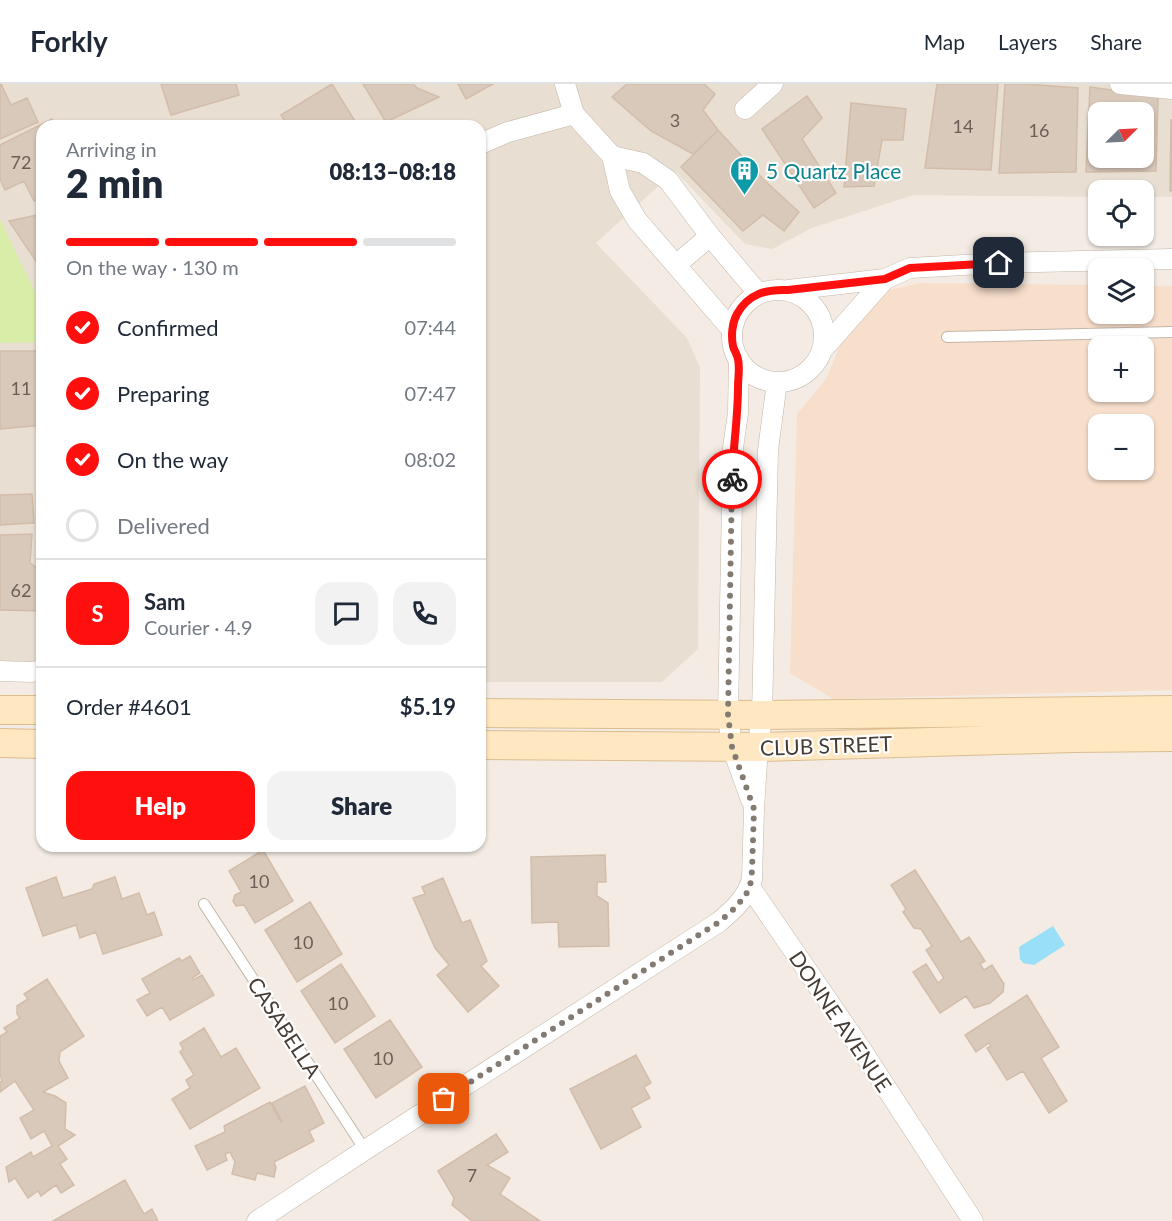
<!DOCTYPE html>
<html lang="en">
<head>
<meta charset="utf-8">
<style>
	:root { --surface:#fff; --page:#f2f2f3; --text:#1f2937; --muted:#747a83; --line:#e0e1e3; --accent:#ff100f }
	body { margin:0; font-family:Lato,sans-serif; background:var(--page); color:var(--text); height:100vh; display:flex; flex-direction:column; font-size:22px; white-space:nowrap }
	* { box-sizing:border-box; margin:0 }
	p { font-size:20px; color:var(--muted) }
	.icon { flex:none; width:33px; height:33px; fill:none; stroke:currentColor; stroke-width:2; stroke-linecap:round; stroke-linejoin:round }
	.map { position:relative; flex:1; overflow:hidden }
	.panel { position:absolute; left:36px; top:36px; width:450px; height:732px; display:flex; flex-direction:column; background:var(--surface); border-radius:18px; box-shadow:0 2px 4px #0004 }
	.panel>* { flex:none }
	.needle { width:39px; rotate:66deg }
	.buttons { position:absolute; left:1088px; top:18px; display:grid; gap:12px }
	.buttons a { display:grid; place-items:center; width:66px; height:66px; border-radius:12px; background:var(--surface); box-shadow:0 2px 4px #0004; font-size:30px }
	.pin { position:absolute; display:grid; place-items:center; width:51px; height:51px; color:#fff; margin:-26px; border-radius:12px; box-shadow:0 3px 9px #0006 }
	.courier { position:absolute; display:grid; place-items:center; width:60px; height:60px; margin:-30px; border:4px solid #ff100f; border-radius:50%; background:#fff; color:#222; box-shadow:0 2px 8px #0007 }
	.summary em { font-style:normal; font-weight:800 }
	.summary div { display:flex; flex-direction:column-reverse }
	.summary { display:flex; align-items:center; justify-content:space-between; height:102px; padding:0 30px }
	h1 { font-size:39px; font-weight:800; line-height:45px }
	.bar { display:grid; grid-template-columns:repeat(4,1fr); gap:9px 6px; align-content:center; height:72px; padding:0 30px }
	.bar i { height:8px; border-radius:4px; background:var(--line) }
	.bar .active { background:var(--accent) }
	.bar p { grid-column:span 4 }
	.line { display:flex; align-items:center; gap:15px; padding:0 30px; border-top:2px solid var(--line) }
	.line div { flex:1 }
	.round { display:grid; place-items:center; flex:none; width:63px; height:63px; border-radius:18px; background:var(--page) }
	ol { padding:0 30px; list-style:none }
	li { display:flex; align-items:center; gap:18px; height:66px }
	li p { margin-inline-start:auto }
	li .icon { padding:6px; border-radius:50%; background:var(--accent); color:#fff; stroke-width:4 }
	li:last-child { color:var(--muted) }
	li i { width:33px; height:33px; border:3px solid var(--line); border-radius:50% }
	.action { display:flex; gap:12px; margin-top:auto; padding:12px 30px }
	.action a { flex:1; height:69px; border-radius:18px; background:var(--accent); color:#fff; font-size:24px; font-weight:800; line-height:69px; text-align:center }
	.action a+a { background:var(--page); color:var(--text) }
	header { display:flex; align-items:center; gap:36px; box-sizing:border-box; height:84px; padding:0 30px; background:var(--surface); border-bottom:2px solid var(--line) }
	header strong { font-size:28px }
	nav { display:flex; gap:33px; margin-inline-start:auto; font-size:21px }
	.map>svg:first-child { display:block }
	.residential { fill:#e8ded1; fill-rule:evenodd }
	.commercial { fill:#f8dfcc; fill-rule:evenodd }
	.green { fill:#d8eda8 }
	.water { fill:#99dff7 }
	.building { fill:#d9c9bb; stroke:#d2bdaa; stroke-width:1.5; fill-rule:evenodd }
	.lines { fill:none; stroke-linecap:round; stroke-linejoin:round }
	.lane-casing { stroke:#c3b6a8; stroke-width:12 }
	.street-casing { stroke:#c3b6a8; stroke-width:21 }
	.secondary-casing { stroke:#dbbd90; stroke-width:30 }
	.lane { stroke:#fff; stroke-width:10 }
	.street { stroke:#fff; stroke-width:20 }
	.secondary { stroke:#ffe7c2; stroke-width:28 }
	.done { stroke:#837a71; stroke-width:6; stroke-dasharray:0 10.8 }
	.route { stroke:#ff100f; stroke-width:8 }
	.labels { text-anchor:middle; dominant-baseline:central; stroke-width:4.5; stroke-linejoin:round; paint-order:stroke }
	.number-label { font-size:18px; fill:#6b5f55 }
	.culture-label { font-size:21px; fill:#0d838f; stroke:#fff; text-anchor:start }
	.street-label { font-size:21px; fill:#463c33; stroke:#fff }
</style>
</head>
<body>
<header>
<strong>Forkly</strong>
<nav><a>Map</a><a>Layers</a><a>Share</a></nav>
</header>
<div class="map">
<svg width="1172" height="1137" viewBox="0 0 1172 1137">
	<rect width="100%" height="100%" fill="#f4ece4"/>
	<!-- residential -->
	<path class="residential" d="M0,0H1172V113H1143V106H1098V113L913,111L812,144L772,165L745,160L675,87L596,159L687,254L700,283L698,565L662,598H480V42H42V597H0ZM1098,28H1143V74H1098Z"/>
	<!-- commercial -->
	<path class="commercial" d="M919,199L1098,201V230H1143V202H1172V606L833,615L790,589L797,330L826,295L847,245L886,207ZM1098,262H1143V308H1098ZM1098,340H1143V386H1098Z"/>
	<!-- green -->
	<path class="green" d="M0,135L42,223V258L0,259Z"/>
	<!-- water -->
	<path class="water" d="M1053,842L1065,861L1034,881L1023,879L1020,875L1019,863Z"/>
	<!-- building -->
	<path class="building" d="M0,0H1L11,21L27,14L38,38L0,55Z
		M161,0H236L239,11L171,31Z
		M332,0L358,42H288L281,31Z
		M363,0H413L417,4L439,13L386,38Z
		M458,0H493L466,15Z
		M627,0H704L715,10L703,26L718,46L693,70L651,47L612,13Z
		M937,0H998L991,86L925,84Z
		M1005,0H1027L1078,4L1076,88L999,89Z
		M1090,3L1158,13L1156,87L1086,88ZM1098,28H1143V74H1098Z
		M807,12L822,34L802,55L836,109L814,124L762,45Z
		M851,19L906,25L903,56H882L874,102L844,103Z
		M52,35L56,42H42V113L34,117L24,97L5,106L0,95V61Z
		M1171,36H1172V107H1170Z
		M718,46L764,96L799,128L784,147L763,131L743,147L681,83Z
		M42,130V186L9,137Z
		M0,267H42V341L0,345Z
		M32,410L34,439L0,441V411Z
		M32,450L30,479L41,487L42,527L0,526V451Z
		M263,766L293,817L255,839L244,821L236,822L233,817L235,811L241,808L229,787Z
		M605,771L606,798H597V812L608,819L609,862L559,863L558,838L532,839L531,773Z
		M915,786L961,858L969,853L985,877L980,880L984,886L992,881L1004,900L1003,908L990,919L974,924L966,912L940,929L913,888L926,880L938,899L944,894L926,866L932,862L921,845L914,844L903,828L906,825L891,801Z
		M56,793L63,814L92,805L94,800L115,793L122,815L139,809L147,831L154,828L162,851L103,870L96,848L80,854L76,841L43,852L26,804Z
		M443,794L462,839L470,836L487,877L481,882L499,902L468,928L437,891L449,881L435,864L413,814L425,810L422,803Z
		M310,818L342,870L297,898L265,846Z
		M190,872L200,889L192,894L193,896L202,891L214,911L170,936L162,923L147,932L137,916L150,909L142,895L179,874L182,877Z
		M341,880L375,932L335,959L301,907Z
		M47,895L84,952L60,968L59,977L68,994L43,1008L55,1012L66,1019L65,1045L75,1051L58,1062L67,1075L60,1080L74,1101L61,1109L56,1101L41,1112L38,1107L28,1114L15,1094L9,1098L6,1083L31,1068L33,1073L52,1062L44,1047L31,1055L20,1034L34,1026L15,997L0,1008V998L2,997L0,990V952L7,948L4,944L20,934L17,930V922L28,915L24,910Z
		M1027,911L1059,963L1041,974L1067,1017L1049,1029L1023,987L1007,996L987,964L991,962L989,959L976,968L965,951Z
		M390,936L422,983L376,1014L344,965Z
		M204,944L221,973L236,964L260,1004L190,1045L172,1015L190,1004L186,996L194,991L180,968L183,965L180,959Z
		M636,971L651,999L644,1003L650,1014L631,1024L641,1043L601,1065L570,1005Z
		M305,1002L324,1039L309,1047L314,1057L274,1078L276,1083L274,1093L257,1089L255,1096L232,1090L235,1078L230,1068L225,1070L227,1076L207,1086L195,1062L225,1048L224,1042L270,1018L281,1038L282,1037L272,1019Z
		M496,1050L508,1068L487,1081L510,1094L500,1110L540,1137H472L452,1121L454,1114L438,1087Z
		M125,1096L144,1130L152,1125L158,1137H53Z"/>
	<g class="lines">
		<defs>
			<path id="lane" d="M947,253L1172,248
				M204,820L365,1066"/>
			<path id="street" d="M565,0L574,30L612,72
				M1120,0L1172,5
				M745,25L773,0
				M480,60L508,48L574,30
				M612,72L620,107L637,136L732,246
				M612,72L643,79L668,96L710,152L758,209
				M676,181L710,152
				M732 252a46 46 0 1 1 92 0a46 46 0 1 1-92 0Z
				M788,206L885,195L910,184L999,179L1172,175
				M823,265L885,195
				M739,275L738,329L733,364L728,631L732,663L751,716
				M0,587L32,588L42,586
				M750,803L861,965L973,1137
				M257,1137L365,1066L719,838C733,826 747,814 752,795L754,725L758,663L762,631L768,366L777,298"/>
			<path id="secondary" d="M0,626H42
				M480,629L762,631L1172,626
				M0,659L42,660
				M480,661L758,663L1073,654L1172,653"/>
		</defs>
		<!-- lane casing -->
		<use href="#lane" class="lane-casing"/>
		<!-- street casing -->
		<use href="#street" class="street-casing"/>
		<!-- secondary casing -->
		<use href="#secondary" class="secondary-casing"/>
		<!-- lane -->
		<use href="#lane" class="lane"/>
		<!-- street -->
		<use href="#street" class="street"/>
		<!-- secondary -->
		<use href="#secondary" class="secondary"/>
	</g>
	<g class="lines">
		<!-- done -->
		<path class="done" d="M444,1015L719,838L735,824L745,812L750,803L752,787L754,725L732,663L728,631L732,395"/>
		<!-- route -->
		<path class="route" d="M732,395C733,364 738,334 738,303C738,294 740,283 738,275C737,270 734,266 733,262C731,252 732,239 737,230C748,210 766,205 788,206L885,195L910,184L999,179"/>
	</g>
	<!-- icons -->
	<defs>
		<symbol id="building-pin" viewBox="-11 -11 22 30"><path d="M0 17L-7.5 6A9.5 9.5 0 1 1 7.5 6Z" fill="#0f9aa8" stroke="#fff"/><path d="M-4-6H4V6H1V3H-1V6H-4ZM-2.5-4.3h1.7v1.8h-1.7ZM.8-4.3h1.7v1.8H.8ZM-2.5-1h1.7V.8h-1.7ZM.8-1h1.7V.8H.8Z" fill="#fff"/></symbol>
	</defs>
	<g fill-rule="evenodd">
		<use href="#building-pin" x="728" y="70" width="33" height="45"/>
	</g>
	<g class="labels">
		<!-- number labels -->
		<g class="number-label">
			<text x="675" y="36">3</text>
			<text x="963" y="42">14</text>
			<text x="1039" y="46">16</text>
			<text x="21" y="78">72</text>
			<text x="21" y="304">11</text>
			<text x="21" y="506">62</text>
			<text x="259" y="797">10</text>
			<text x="303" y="858">10</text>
			<text x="338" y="919">10</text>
			<text x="383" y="974">10</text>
			<text x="472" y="1091">7</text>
		</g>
		<!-- culture labels -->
		<g class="culture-label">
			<text x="766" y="86">5 Quartz Place</text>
		</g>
		<!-- street labels -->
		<g class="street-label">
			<text transform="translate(826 661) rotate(-2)">CLUB STREET</text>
			<text transform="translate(841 937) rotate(56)">DONNE AVENUE</text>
			<text transform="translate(285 943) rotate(57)">CASABELLA</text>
		</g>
	</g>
</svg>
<div class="buttons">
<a><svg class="needle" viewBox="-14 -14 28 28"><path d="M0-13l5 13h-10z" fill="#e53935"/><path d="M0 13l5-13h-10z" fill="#747a83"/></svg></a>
<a><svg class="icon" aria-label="locate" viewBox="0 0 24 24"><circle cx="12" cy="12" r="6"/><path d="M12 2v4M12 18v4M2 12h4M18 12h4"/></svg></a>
<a><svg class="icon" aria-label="layers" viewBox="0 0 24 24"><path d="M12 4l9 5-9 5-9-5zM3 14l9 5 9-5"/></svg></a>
<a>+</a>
<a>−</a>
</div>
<div class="pin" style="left:444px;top:1015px;background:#ea580c"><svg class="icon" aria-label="bag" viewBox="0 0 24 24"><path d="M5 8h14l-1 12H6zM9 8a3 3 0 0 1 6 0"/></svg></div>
<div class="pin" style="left:999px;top:179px;background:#1f2937"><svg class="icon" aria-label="home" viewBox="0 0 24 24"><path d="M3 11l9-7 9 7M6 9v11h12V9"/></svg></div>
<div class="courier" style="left:732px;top:395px"><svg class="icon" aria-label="bike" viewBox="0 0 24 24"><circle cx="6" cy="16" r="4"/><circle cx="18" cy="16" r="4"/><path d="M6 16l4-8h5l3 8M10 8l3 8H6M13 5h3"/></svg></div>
<section class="panel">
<div class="summary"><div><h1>2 min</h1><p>Arriving in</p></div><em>08:13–08:18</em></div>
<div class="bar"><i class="active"></i><i class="active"></i><i class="active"></i><i></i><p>On the way · 130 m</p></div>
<ol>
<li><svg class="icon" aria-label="check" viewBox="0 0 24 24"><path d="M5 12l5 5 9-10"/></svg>Confirmed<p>07:44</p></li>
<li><svg class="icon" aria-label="check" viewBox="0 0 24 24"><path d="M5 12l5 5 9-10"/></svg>Preparing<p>07:47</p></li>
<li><svg class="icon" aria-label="check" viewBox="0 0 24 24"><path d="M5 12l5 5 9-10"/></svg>On the way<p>08:02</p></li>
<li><i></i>Delivered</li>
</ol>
<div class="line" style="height:108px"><b class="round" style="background:var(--accent);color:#fff">S</b><div><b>Sam</b><p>Courier · 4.9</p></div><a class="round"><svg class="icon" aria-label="chat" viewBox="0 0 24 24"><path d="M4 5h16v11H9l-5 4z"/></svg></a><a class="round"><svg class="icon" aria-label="phone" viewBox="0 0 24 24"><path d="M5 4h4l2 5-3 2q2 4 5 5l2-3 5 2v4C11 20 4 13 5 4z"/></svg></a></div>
<div class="line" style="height:78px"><div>Order #4601</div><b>$5.19</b></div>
<div class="action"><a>Help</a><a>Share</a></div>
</section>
</div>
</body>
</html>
